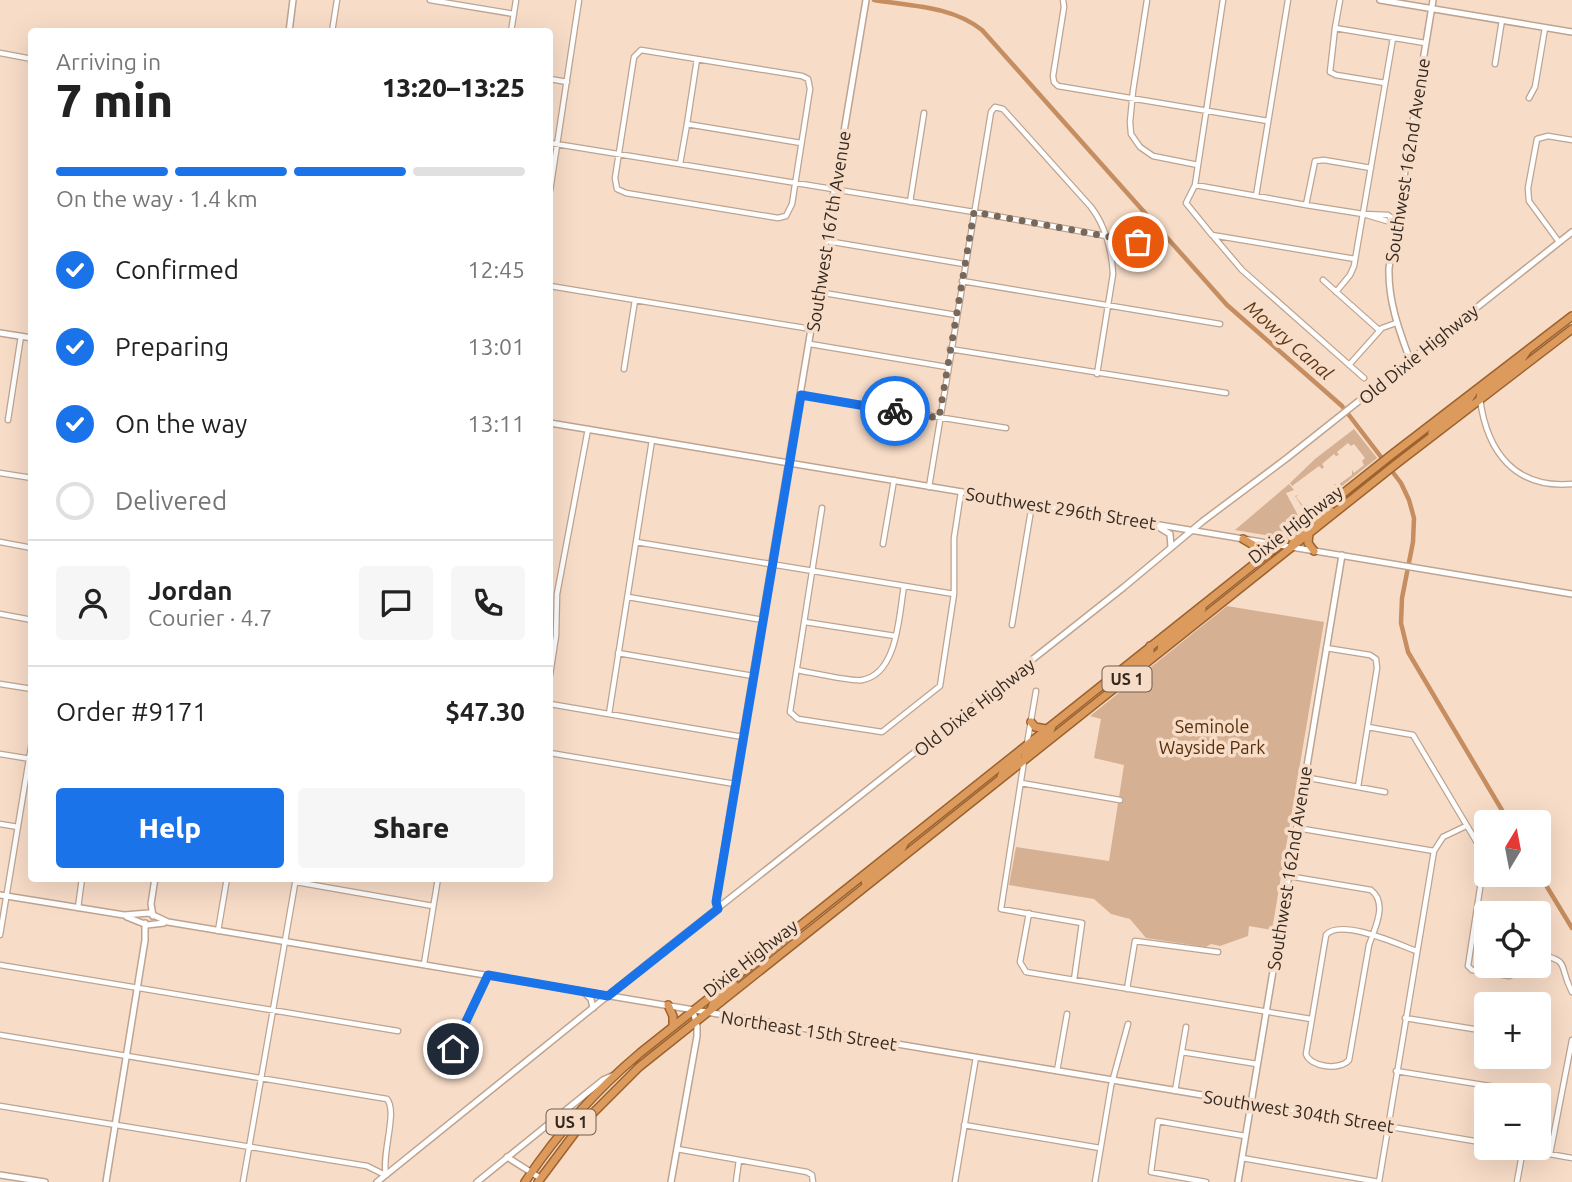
<!DOCTYPE html>
<html lang="en">
<head>
<meta charset="utf-8">
<style>
	:root { --surface:#fff; --page:#f6f6f6; --text:#222; --muted:#767676; --line:#e0e0e0; --accent:#1a73e8 }
	body { margin:0; font-family:Ubuntu,sans-serif; background:var(--page); color:var(--text); height:100vh; display:flex; flex-direction:column; font-size:26px; white-space:nowrap }
	* { box-sizing:border-box; margin:0 }
	p { font-size:23px; color:var(--muted) }
	.icon { flex:none; width:38px; height:38px; fill:none; stroke:currentColor; stroke-width:2; stroke-linecap:round; stroke-linejoin:round }
	.map { position:relative; flex:1; overflow:hidden }
	.panel { position:absolute; left:28px; top:28px; width:525px; height:854px; display:flex; flex-direction:column; background:var(--surface); border-radius:7px; box-shadow:0 7px 28px #0002 }
	.panel>* { flex:none }
	.needle { width:46px; rotate:10deg }
	.buttons { position:absolute; left:1474px; top:810px; display:grid; gap:14px }
	.buttons a { display:grid; place-items:center; width:77px; height:77px; border-radius:7px; background:var(--surface); box-shadow:0 7px 28px #0002; font-size:35px }
	.pin { position:absolute; display:grid; place-items:center; width:60px; height:60px; color:#fff; margin:-30px; border:4px solid #fff; border-radius:50%; box-shadow:0 2px 7px #0007 }
	.courier { position:absolute; display:grid; place-items:center; width:70px; height:70px; margin:-35px; border:5px solid #1a73e8; border-radius:50%; background:#fff; color:#222; box-shadow:0 2px 9px #0007 }
	.overview em { font-style:normal; font-weight:800 }
	.overview div { display:flex; flex-direction:column-reverse }
	.overview { display:flex; align-items:center; justify-content:space-between; height:119px; padding:0 28px }
	h1 { font-size:46px; font-weight:800; line-height:52px }
	.bar { display:grid; grid-template-columns:repeat(4,1fr); gap:10px 7px; align-content:center; height:84px; padding:0 28px }
	.bar i { height:9px; border-radius:5px; background:var(--line) }
	.bar .current { background:var(--accent) }
	.bar p { grid-column:span 4 }
	.line { display:flex; align-items:center; gap:18px; padding:0 28px; border-top:2px solid var(--line) }
	.line div { flex:1 }
	.round { display:grid; place-items:center; flex:none; width:74px; height:74px; border-radius:7px; background:var(--page) }
	ol { padding:0 28px; list-style:none }
	li { display:flex; align-items:center; gap:21px; height:77px }
	li p { margin-inline-start:auto }
	li .icon { padding:7px; border-radius:50%; background:var(--accent); color:#fff; stroke-width:4 }
	li:last-child { color:var(--muted) }
	li i { width:38px; height:38px; border:4px solid var(--line); border-radius:50% }
	.button { display:flex; gap:14px; margin-top:auto; padding:14px 28px }
	.button a { flex:1; height:80px; border-radius:7px; background:var(--accent); color:#fff; font-size:28px; font-weight:800; line-height:80px; text-align:center }
	.button a+a { background:var(--page); color:var(--text) }
	.map>svg:first-child { display:block }
	.green { fill:#d5b093 }
	.lines { fill:none; stroke-linecap:round; stroke-linejoin:round }
	.canal { stroke:#c58d60; stroke-width:4.5 }
	.minor-casing { stroke:#bea490; stroke-width:7 }
	.tertiary-casing { stroke:#bea490; stroke-width:8 }
	.trunk-casing { stroke:#9c622d; stroke-width:10 }
	.minor { stroke:#fff; stroke-width:4.5 }
	.tertiary { stroke:#fff; stroke-width:5 }
	.trunk { stroke:#dc9a5c; stroke-width:7 }
	.done { stroke:#78685b; stroke-width:7; stroke-dasharray:0 12.6 }
	.route { stroke:#1a73e8; stroke-width:9 }
	.labels { text-anchor:middle; dominant-baseline:central; stroke-width:7; stroke-linejoin:round; paint-order:stroke }
	.shield { fill:#f7dcc7; stroke:#6e5f53; stroke-width:2 }
	.shield-label { font-size:16px; font-weight:bold; fill:#332921 }
	.street-label { font-size:18px; fill:#332921; stroke:#f7dcc7 }
	.park-label { font-size:18px; fill:#552f0b; stroke:#f7dcc7 }
	.water-label { font-size:19px; font-style:italic; fill:#5f3916; stroke:#f7dcc7 }
</style>
</head>
<body>
<div class="map">
<svg width="1572" height="1182" viewBox="0 0 1572 1182">
	<rect width="100%" height="100%" fill="#f7dcc7"/>
	<!-- green -->
	<path class="green" d="M1354,429L1377,458L1307,514L1295,496L1298,495L1296,497L1304,507L1307,505L1310,508L1321,499L1319,496L1323,498L1336,487L1334,484L1338,485L1352,475V470L1354,473L1364,465L1362,461L1365,458L1354,444L1351,446L1348,443L1337,452L1339,455L1336,456L1334,454L1322,464L1324,467L1322,469L1319,466L1292,486L1290,483L1315,459Z
		M1289,484L1294,490L1286,493L1300,519L1276,537L1235,530Z
		M1227,606L1324,622L1272,930L1249,926L1248,936L1220,946L1211,944L1206,947L1146,938L1130,919L1111,914L1094,899L1009,885L1016,847L1109,861L1124,765L1094,758L1101,719L1090,716Z"/>
	<g class="lines">
		<!-- canal -->
		<path class="canal" d="M874,0C911,6 952,6 982,30L1227,305L1342,406L1401,483L1409,500L1414,518L1413,542L1402,598L1401,623L1408,652L1509,822
			M1538,872L1572,928"/>
		<defs>
			<path id="minor" d="M430,0L514,14
				M1063,0L1064,7L1053,76L1054,82L1058,86L1268,121
				M1147,0L1133,91L1130,122L1131,134L1140,147L1153,156L1198,165
				M1340,0L1335,28L1425,43
				M1335,28L1330,72L1336,75L1385,83
				M332,32L337,0
				M511,32L516,0
				M641,50L802,76L808,79L810,89L792,204L786,216L778,218L626,193L617,189L615,178L634,57Z
				M0,53L32,59
				M697,59L687,124L801,143
				M1495,64L1502,20
				M550,79L567,82
				M1529,98L1535,87L1545,28
				M550,143L974,212L1162,246
				M680,164L687,124
				M1371,168L1324,160L1315,161L1306,205L1363,214L1387,221L1396,220
				M1195,185L1223,0
				M550,191L579,0
				M1256,196L1288,0
				M910,202L924,113
				M1306,205L1195,185L1186,203L1212,235L1355,259
				M1364,214L1388,215L1395,220
				M1213,236L1242,270L1364,378
				M827,241L964,264
				M1559,242L1529,201L1528,188L1537,139L1548,136L1572,140
				M1323,280L1379,330
				M962,281L1220,324
				M550,286L811,329
				M818,292L956,315
				M1336,292L1350,275L1354,266L1393,38
				M810,344L947,367
				M950,349L1226,393
				M1349,365L1382,328L1396,323
				M624,369L635,300
				M801,395L1006,428
				M1480,399C1487,452 1515,489 1572,484
				M8,420L21,336
				M0,473L32,478
				M929,487L991,112L995,107L1003,109L1091,207C1105,225 1112,251 1113,274L1097,374
				M822,508L790,712L798,719L882,732L940,686L954,594V538L961,492
				M0,542L32,548
				M636,542L954,594
				M883,544L894,480
				M628,597L763,620
				M0,614L32,620
				M805,622L895,636
				M1012,625L1032,504
				M1326,648L1370,655L1376,659L1377,668L1358,787
				M618,653L753,676
				M797,670C809,672 853,682 862,680C898,674 899,614 904,586
				M550,675L556,636L557,594L588,429
				M0,684L32,689
				M550,704L743,737
				M609,714L652,440
				M1368,727L1413,735L1485,856L1468,966L1472,970L1509,976L1517,973L1519,966
				M1027,744L1036,691
				M550,753L735,784
				M0,754L31,759
				M1024,761L1001,909L1082,923L1074,980
				M1304,777L1385,792
				M1021,783L1120,800
				M0,824L18,827
				M1297,828L1434,851
				M1483,875L1514,881
				M1288,876L1371,890C1388,903 1375,928 1369,945L1349,1060C1340,1071 1310,1067 1306,1054L1326,935C1340,918 1398,944 1416,951
				M296,882L433,906
				M78,908L82,878
				M1029,913L1020,962L1026,972L1311,1019
				M218,931L227,878
				M0,935L32,741
				M1538,954C1572,962 1557,963 1572,992
				M424,964L438,878
				M0,965L398,1031
				M1127,989L1135,941L1218,952
				M1405,1018L1486,1031
				M0,1035L387,1099C398,1112 381,1155 386,1175
				M1182,1052L1257,1064
				M1057,1071L1067,1014
				M1396,1071L1502,1088
				M441,1073L488,975
				M1175,1091L1186,1027
				M1250,1103L1486,1143
				M0,1106L367,1166L385,1175
				M964,1125L1100,1148
				M1516,1148L1572,1158
				M677,1149L807,1172L812,1175L813,1182
				M1550,1154L1572,1040
				M1242,1158L1379,1182
				M243,1182L296,878
				M736,1182L739,1160
				M955,1182L976,1057
				M1095,1182L1111,1086L1128,1024
				M1206,1182L1151,1172L1158,1121L1245,1136
				M1379,1182L1434,851L1443,837L1466,826
				M1517,1182L1523,1149"/>
			<path id="tertiary" d="M1380,0L1572,32
				M289,32L293,0
				M0,333L32,338
				M1410,360C1399,330 1388,301 1389,268L1433,0
				M550,423L1572,594
				M1157,526L1170,534L1171,547
				M0,895L124,915L149,913L168,922L1250,1103
				M718,909L716,902L730,814L866,0
				M153,916L151,904L155,878
				M127,917L147,925L164,923
				M584,992L591,999L593,1008
				M507,1157L540,1178
				M0,1175L45,1182
				M106,1182L145,940V923
				M377,1182L652,960L1124,587L1203,521L1287,458L1572,232
				M477,1182L603,1080L612,1076
				M671,1182L697,1036V1026L693,1011
				M1238,1182L1342,555"/>
			<path id="trunk" d="M1480,398L1481,392L1521,360L1527,351
				M1432,433C1443,416 1464,410 1473,393
				M1309,534L1308,543L1314,551
				M1243,539L1260,549V559
				M1291,547L1296,537L1330,510
				M1161,651L1162,643L1198,616L1202,609
				M1114,682L1150,653V646
				M1031,722L1035,727L1046,729
				M1025,755L1049,734L1052,726
				M1001,777L1004,770L1018,757
				M866,886L865,880L900,852L904,844
				M668,1005L673,1016V1026
				M712,1007L715,999L734,984
				M525,1182C557,1134 596,1090 640,1053L1390,456L1572,316
				M538,1182L580,1126L639,1067L1396,464L1572,329"/>
		</defs>
		<!-- minor casing -->
		<use href="#minor" class="minor-casing"/>
		<!-- tertiary casing -->
		<use href="#tertiary" class="tertiary-casing"/>
		<!-- trunk casing -->
		<use href="#trunk" class="trunk-casing"/>
		<!-- minor -->
		<use href="#minor" class="minor"/>
		<!-- tertiary -->
		<use href="#tertiary" class="tertiary"/>
		<!-- trunk -->
		<use href="#trunk" class="trunk"/>
	</g>
	<g class="lines">
		<!-- done -->
		<path class="done" d="M895,411L939,418L974,212L1138,242"/>
		<!-- route -->
		<path class="route" d="M453,1049L488,975L608,996L718,909L716,902L801,395L895,411"/>
	</g>
	<g class="labels">
		<!-- shield labels -->
		<g class="shield">
			<rect x="1102.5" y="666.5" width="49" height="25" rx="5"/>
			<rect x="546.5" y="1109.5" width="49" height="25" rx="5"/>
		</g>
		<g class="shield-label">
			<text x="1127" y="679">US 1</text>
			<text x="571" y="1122">US 1</text>
		</g>
		<!-- street labels -->
		<g class="street-label">
			<text transform="translate(1407 160) rotate(-81)">Southwest 162nd Avenue</text>
			<text transform="translate(828 231) rotate(-81)">Southwest 167th Avenue</text>
			<text transform="translate(1418 354) rotate(-39)">Old Dixie Highway</text>
			<text transform="translate(1061 508) rotate(9)">Southwest 296th Street</text>
			<text transform="translate(1295 524) rotate(-38)">Dixie Highway</text>
			<text transform="translate(974 707) rotate(-38)">Old Dixie Highway</text>
			<text transform="translate(1289 868) rotate(-81)">Southwest 162nd Avenue</text>
			<text transform="translate(750 958) rotate(-38)">Dixie Highway</text>
			<text transform="translate(809 1030) rotate(9)">Northeast 15th Street</text>
			<text transform="translate(1299 1111) rotate(9)">Southwest 304th Street</text>
		</g>
		<!-- park labels -->
		<g class="park-label">
			<text x="1212" y="726">Seminole<tspan x="1212" dy="21">Wayside Park</tspan></text>
		</g>
		<!-- water labels -->
		<g class="water-label">
			<text transform="translate(1289 340) rotate(41)">Mowry Canal</text>
		</g>
	</g>
</svg>
<div class="buttons">
<a><svg class="needle" viewBox="-14 -14 28 28"><path d="M0-13l5 13h-10z" fill="#e53935"/><path d="M0 13l5-13h-10z" fill="#767676"/></svg></a>
<a><svg class="icon" aria-label="locate" viewBox="0 0 24 24"><circle cx="12" cy="12" r="6"/><path d="M12 2v4M12 18v4M2 12h4M18 12h4"/></svg></a>
<a>+</a>
<a>−</a>
</div>
<div class="pin" style="left:1138px;top:242px;background:#ea580c"><svg class="icon" aria-label="bag" viewBox="0 0 24 24"><path d="M5 8h14l-1 12H6zM9 8a3 3 0 0 1 6 0"/></svg></div>
<div class="pin" style="left:453px;top:1049px;background:#1f2937"><svg class="icon" aria-label="home" viewBox="0 0 24 24"><path d="M3 11l9-7 9 7M6 9v11h12V9"/></svg></div>
<div class="courier" style="left:895px;top:411px"><svg class="icon" aria-label="bike" viewBox="0 0 24 24"><circle cx="6" cy="16" r="4"/><circle cx="18" cy="16" r="4"/><path d="M6 16l4-8h5l3 8M10 8l3 8H6M13 5h3"/></svg></div>
<section class="panel">
<div class="overview"><div><h1>7 min</h1><p>Arriving in</p></div><em>13:20–13:25</em></div>
<div class="bar"><i class="current"></i><i class="current"></i><i class="current"></i><i></i><p>On the way · 1.4 km</p></div>
<ol>
<li><svg class="icon" aria-label="check" viewBox="0 0 24 24"><path d="M5 12l5 5 9-10"/></svg>Confirmed<p>12:45</p></li>
<li><svg class="icon" aria-label="check" viewBox="0 0 24 24"><path d="M5 12l5 5 9-10"/></svg>Preparing<p>13:01</p></li>
<li><svg class="icon" aria-label="check" viewBox="0 0 24 24"><path d="M5 12l5 5 9-10"/></svg>On the way<p>13:11</p></li>
<li><i></i>Delivered</li>
</ol>
<div class="line" style="height:126px"><a class="round"><svg class="icon" aria-label="person" viewBox="0 0 24 24"><circle cx="12" cy="8" r="4"/><path d="M4 21q1-7 8-7t8 7"/></svg></a><div><b>Jordan</b><p>Courier · 4.7</p></div><a class="round"><svg class="icon" aria-label="chat" viewBox="0 0 24 24"><path d="M4 5h16v11H9l-5 4z"/></svg></a><a class="round"><svg class="icon" aria-label="phone" viewBox="0 0 24 24"><path d="M5 4h4l2 5-3 2q2 4 5 5l2-3 5 2v4C11 20 4 13 5 4z"/></svg></a></div>
<div class="line" style="height:91px"><div>Order #9171</div><b>$47.30</b></div>
<div class="button"><a>Help</a><a>Share</a></div>
</section>
</div>
</body>
</html>
